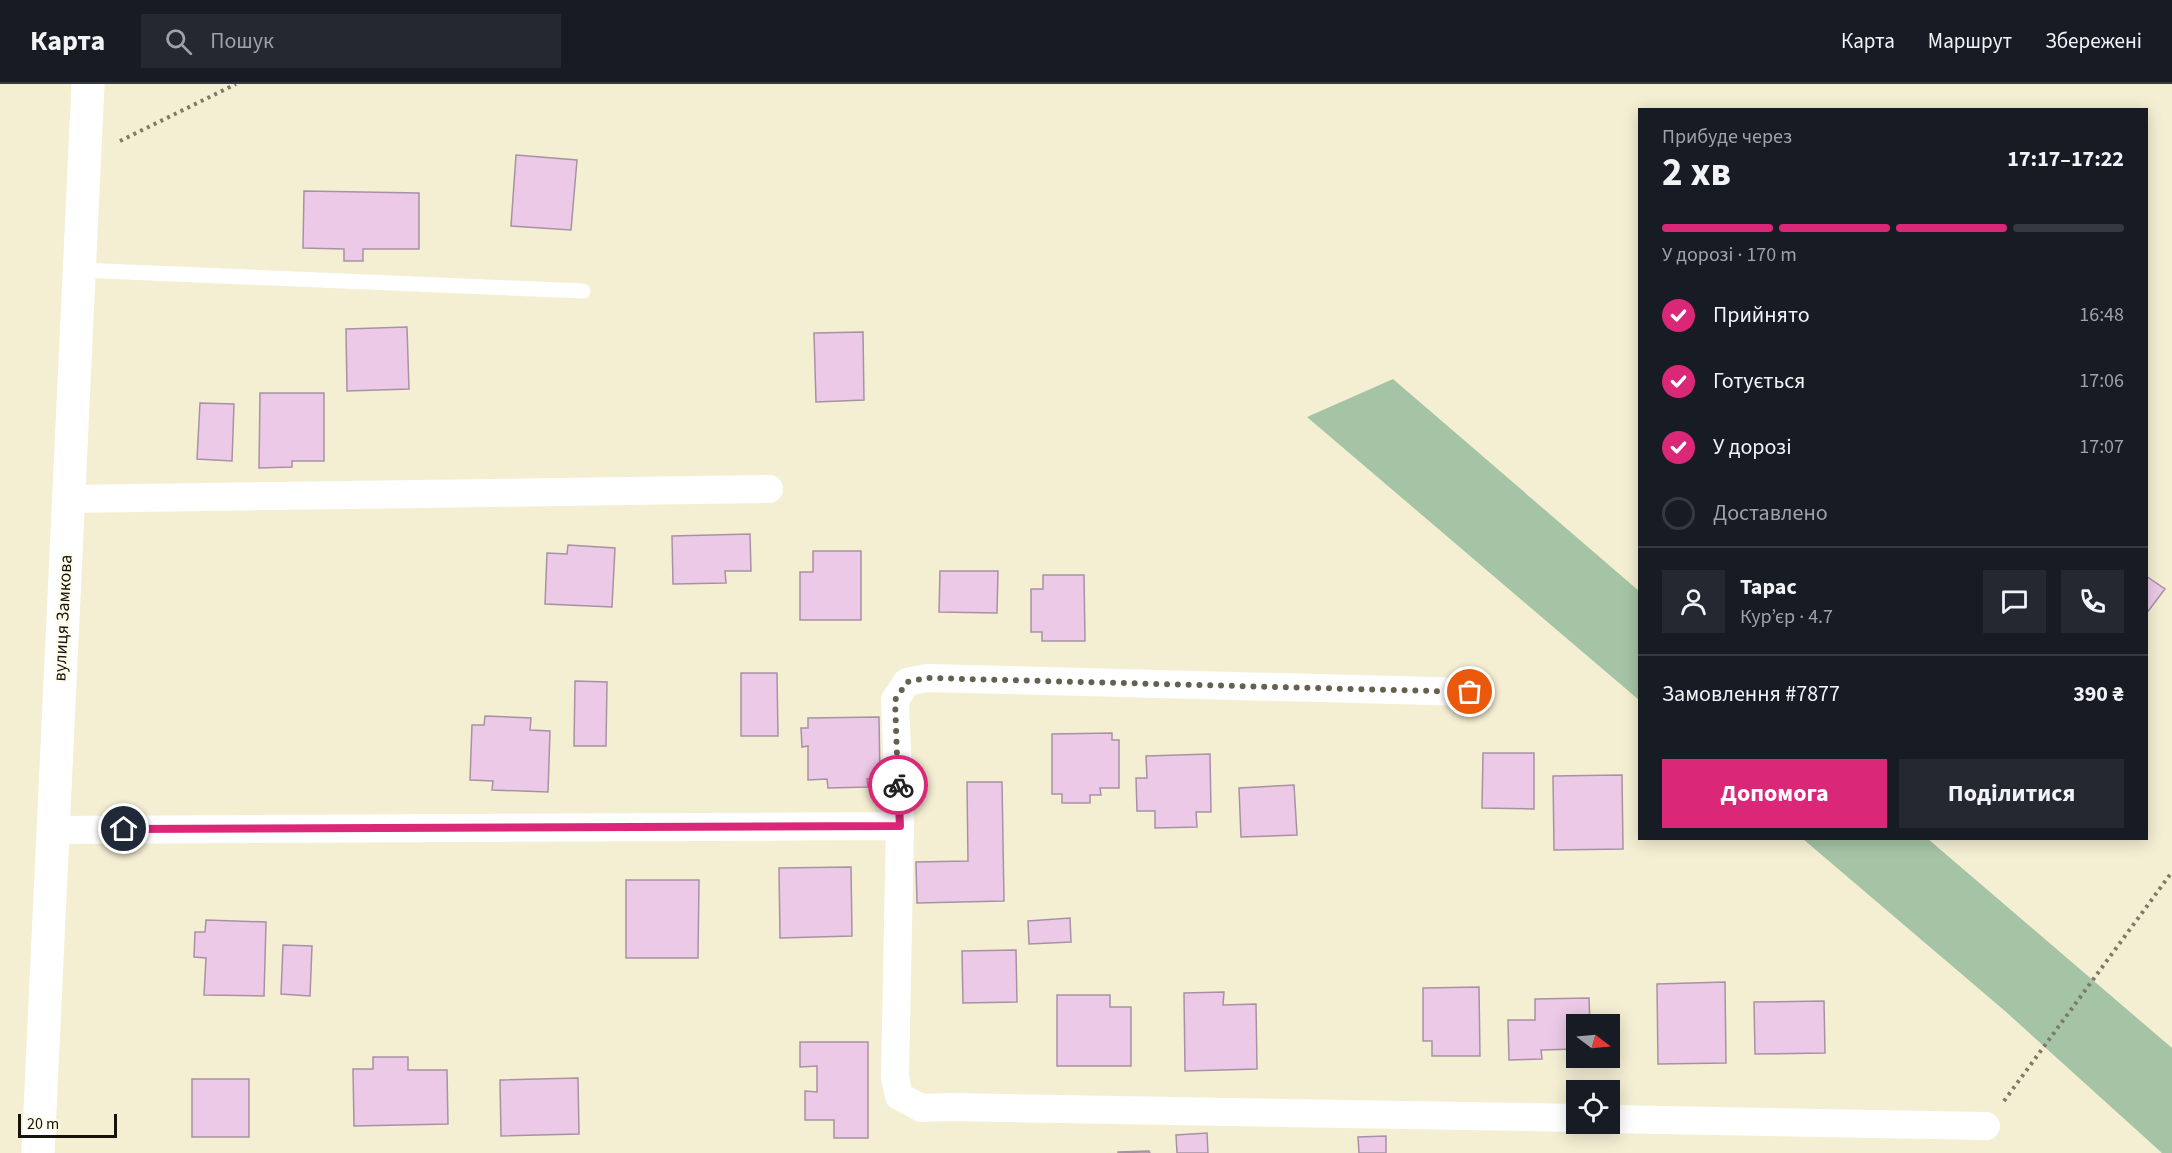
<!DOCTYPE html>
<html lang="uk">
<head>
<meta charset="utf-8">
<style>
	:root { --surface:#171b24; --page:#242831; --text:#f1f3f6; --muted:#9ea1a6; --line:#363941; --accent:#db2777 }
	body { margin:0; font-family:"Source Sans 3",sans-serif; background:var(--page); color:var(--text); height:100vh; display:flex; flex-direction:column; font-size:22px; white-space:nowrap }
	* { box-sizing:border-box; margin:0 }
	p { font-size:20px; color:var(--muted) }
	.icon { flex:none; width:33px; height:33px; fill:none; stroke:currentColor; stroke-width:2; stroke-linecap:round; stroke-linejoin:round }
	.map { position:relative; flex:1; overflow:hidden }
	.side { position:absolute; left:1638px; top:24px; width:510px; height:732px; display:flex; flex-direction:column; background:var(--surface); border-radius:0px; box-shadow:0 3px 15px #0003 }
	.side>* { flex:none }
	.needle { width:39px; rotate:106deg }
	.tools { position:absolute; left:1566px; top:930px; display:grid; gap:12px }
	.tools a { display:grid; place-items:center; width:54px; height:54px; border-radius:0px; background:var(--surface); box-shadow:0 3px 15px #0003; font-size:30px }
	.scale { position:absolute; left:18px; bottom:15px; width:99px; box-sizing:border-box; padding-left:6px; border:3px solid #16140a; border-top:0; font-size:16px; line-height:21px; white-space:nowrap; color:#16140a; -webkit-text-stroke:4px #fffceb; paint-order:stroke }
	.pin { position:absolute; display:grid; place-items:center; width:51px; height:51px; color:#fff; margin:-26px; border:3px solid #fff; border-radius:50%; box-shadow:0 2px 6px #0007 }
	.courier { position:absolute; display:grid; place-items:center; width:60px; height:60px; margin:-30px; border:4px solid #db2777; border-radius:50%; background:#fff; color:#222; box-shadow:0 2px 8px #0007 }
	.summary em { font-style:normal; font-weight:700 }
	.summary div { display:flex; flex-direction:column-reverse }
	.summary { display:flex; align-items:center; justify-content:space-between; height:102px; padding:0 24px }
	h1 { font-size:39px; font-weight:700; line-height:45px }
	.bar { display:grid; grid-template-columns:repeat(4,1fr); gap:9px 6px; align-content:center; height:72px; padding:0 24px }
	.bar i { height:8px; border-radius:4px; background:var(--line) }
	.bar .selected { background:var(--accent) }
	.bar p { grid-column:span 4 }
	.line { display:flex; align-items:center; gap:15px; padding:0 24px; border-top:2px solid var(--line) }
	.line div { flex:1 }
	.round { display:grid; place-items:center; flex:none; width:63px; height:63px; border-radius:0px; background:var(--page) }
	ol { padding:0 24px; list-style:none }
	li { display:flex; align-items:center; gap:18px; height:66px }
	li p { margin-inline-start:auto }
	li .icon { padding:6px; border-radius:50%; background:var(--accent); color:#fff; stroke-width:4 }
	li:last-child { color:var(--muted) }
	li i { width:33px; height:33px; border:3px solid var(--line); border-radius:50% }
	.button { display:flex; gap:12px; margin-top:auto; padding:12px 24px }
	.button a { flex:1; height:69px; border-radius:0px; background:var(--accent); color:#fff; font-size:24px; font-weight:700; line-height:69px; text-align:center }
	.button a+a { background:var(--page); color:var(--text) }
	header { display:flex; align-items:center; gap:36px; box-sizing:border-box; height:84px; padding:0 30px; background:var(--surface); border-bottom:2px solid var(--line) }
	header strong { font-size:28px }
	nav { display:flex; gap:33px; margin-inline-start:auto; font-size:21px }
	.search { width:420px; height:54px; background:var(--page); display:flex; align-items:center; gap:15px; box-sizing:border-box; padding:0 21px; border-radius:0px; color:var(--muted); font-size:22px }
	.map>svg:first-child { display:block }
	.forest { fill:#a5c4a5 }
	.building { fill:#eccae7; stroke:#a792a4; stroke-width:1.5 }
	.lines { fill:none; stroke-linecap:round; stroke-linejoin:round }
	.path { stroke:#7e7a68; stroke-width:4; stroke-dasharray:3 4.5; stroke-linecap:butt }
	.lane { stroke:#fff; stroke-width:15 }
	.street { stroke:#fff; stroke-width:28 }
	.secondary { stroke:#fff; stroke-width:33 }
	.done { stroke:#646150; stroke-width:6; stroke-dasharray:0 10.8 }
	.route { stroke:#db2777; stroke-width:8 }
	.labels { text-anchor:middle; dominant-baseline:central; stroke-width:4.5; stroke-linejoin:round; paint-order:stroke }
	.street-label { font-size:18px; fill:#16140a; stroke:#fffceb }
</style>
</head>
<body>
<header>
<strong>Карта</strong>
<div class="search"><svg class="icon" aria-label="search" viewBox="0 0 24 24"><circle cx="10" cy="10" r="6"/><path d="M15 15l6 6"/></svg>Пошук</div>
<nav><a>Карта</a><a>Маршрут</a><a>Збережені</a></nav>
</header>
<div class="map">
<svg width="2172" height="1069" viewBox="0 0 2172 1069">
	<rect width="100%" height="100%" fill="#f4efd3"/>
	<!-- forest -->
	<path class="forest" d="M1393,295L1639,507V616L1307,333Z
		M1803,755H1928L2172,964V1069H2162L2005,927Z"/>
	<!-- building -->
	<path class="building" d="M516,71L577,76L571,146L511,142Z
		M304,107L419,109V165H363V177H344V165L303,164Z
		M407,243L409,305L347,307L346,245Z
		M863,248L864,316L816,318L814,249Z
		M260,309H324V377H292V383L259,384Z
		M200,319L234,320L232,377L197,375Z
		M750,450L751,487H725L726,499L673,500L672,452Z
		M568,461L615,464L612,523L545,520L547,469L567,470Z
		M813,467H861V536H800V488H813Z
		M940,487H998L997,529L939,528Z
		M1043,491H1084L1085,557H1042V548H1031V505H1043Z
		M2146,492L2165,505L2146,530Z
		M741,589H777L778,652H741Z
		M575,597L607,598L606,662H574Z
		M485,632L531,634L530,646L550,647L548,708L492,706L493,697L470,696L472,641H484Z
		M879,633L880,694L867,695L868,703L828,704L827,695L808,696V662L802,663L801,644H808V634Z
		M1112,649V656H1119V704H1100L1101,711H1090V719H1062V710H1052V650Z
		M1483,669H1534V725L1482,724Z
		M1210,670L1211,728H1196L1197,743L1155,744V727H1137L1136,694H1147L1146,672Z
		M1622,691L1623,765L1554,766L1553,692Z
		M967,698H1002L1004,817L917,819L916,778L968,777Z
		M1294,701L1297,751L1241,753L1239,704Z
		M851,783L852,852L780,854L779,784Z
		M626,796H699L698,874H626Z
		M1070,834L1071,858L1029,860L1028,837Z
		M206,836L266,838L264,912L204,911L206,874L194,873L195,848H205Z
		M283,861L312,862L310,912L281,910Z
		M1016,866L1017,918L963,919L962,867Z
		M1725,898L1726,979L1658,980L1657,900Z
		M1479,903L1480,972H1432V957H1423V904Z
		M1224,908L1223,921L1256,920L1257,985L1185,987L1184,909Z
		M1057,911H1110V923H1131V982H1057Z
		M1589,914L1590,940H1576V965L1541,966L1542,975L1509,976L1508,936H1535V915Z
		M1824,917L1825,969L1755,970L1754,918Z
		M800,958H868V1054H834V1036H805V1007L817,1008V982L800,983Z
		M373,973H408V986H447L448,1040L354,1042L353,985H373Z
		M578,994L579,1050L501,1052L500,996Z
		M192,995H249V1053H192Z
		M1207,1049L1208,1069H1177L1176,1051Z
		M1386,1052V1069H1359L1358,1053Z
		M1149,1067L1150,1069H1118V1068Z"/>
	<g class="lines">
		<!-- path -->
		<path class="path" d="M120,57L236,0
			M2004,1017L2172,788"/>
		<!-- lane -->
		<path class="lane" d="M79,186L583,207"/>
		<!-- street -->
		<path class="street" d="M69,415L769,405
			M1470,608L927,594L907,598L895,616L900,742L895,993L899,1012L921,1024L949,1023L1576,1034
			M53,746L900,742
			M1610,1035L1986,1042"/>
		<!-- secondary -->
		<path class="secondary" d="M38,1069L88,0"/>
	</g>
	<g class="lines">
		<!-- done -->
		<path class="done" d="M898,701L895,616L907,598L927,594L1470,608"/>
		<!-- route -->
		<path class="route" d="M124,745L900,742L898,701"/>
	</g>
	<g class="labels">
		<!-- street labels -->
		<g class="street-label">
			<text transform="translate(63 534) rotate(-87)">вулиця Замкова</text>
		</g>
	</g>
</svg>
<div class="tools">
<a><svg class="needle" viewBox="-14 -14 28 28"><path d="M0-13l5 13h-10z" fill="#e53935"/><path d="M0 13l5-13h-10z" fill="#9ea1a6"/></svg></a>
<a><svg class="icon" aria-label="locate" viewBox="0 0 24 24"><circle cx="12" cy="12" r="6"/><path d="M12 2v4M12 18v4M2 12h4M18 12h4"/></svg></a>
</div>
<div class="scale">20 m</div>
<div class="pin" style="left:1470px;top:608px;background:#ea580c"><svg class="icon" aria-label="bag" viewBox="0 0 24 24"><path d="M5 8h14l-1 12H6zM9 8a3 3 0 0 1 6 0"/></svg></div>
<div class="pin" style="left:124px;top:745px;background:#1f2937"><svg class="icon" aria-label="home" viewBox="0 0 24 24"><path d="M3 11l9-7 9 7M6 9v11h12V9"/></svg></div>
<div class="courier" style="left:898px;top:701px"><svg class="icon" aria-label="bike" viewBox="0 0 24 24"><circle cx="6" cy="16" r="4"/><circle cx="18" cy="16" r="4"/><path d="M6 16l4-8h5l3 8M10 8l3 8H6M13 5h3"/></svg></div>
<section class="side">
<div class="summary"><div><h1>2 хв</h1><p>Прибуде через</p></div><em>17:17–17:22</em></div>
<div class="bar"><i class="selected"></i><i class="selected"></i><i class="selected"></i><i></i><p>У дорозі · 170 m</p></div>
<ol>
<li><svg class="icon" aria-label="check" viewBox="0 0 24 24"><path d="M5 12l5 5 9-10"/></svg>Прийнято<p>16:48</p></li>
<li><svg class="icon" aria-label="check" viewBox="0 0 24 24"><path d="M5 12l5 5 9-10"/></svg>Готується<p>17:06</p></li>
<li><svg class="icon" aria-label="check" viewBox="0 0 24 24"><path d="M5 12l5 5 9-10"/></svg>У дорозі<p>17:07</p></li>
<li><i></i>Доставлено</li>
</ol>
<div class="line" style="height:108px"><a class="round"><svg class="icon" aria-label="person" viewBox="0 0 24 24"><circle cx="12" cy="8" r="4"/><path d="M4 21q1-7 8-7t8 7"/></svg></a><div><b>Тарас</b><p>Кур’єр · 4.7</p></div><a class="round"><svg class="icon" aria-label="chat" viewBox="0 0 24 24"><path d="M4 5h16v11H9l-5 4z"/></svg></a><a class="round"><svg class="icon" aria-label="phone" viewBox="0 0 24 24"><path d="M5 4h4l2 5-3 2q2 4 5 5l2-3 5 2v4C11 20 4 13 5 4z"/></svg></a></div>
<div class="line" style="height:78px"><div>Замовлення #7877</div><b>390 ₴</b></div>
<div class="button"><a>Допомога</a><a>Поділитися</a></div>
</section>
</div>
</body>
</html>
